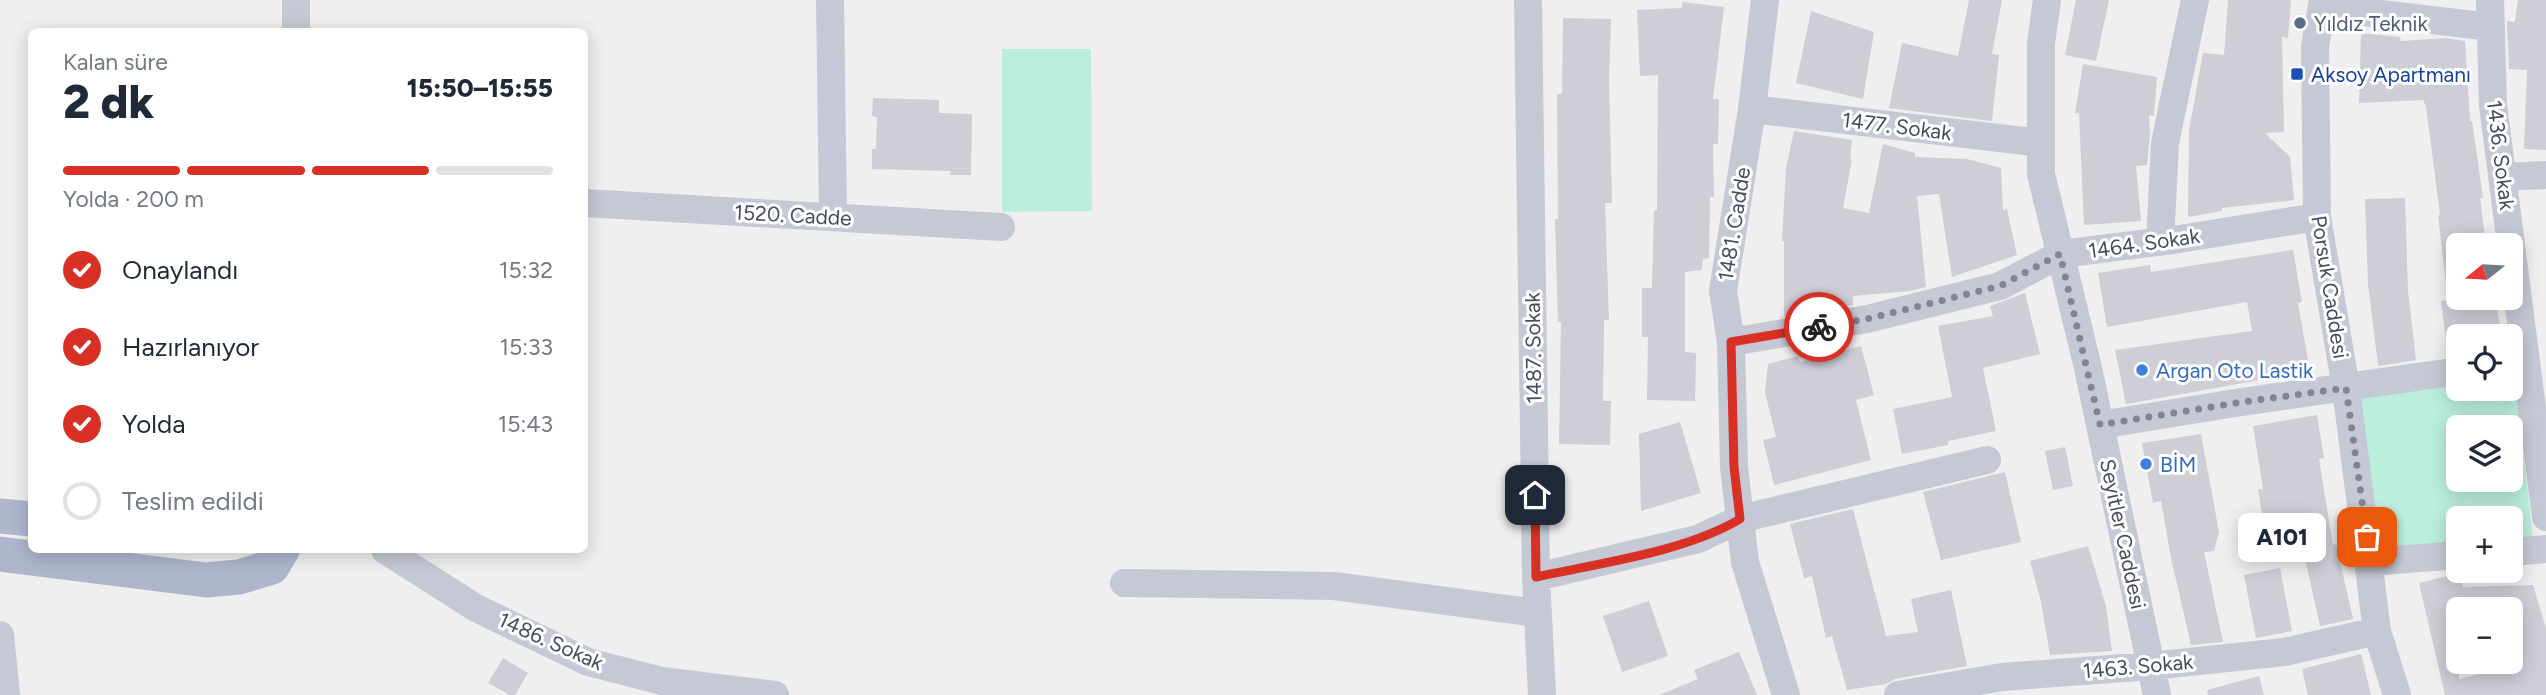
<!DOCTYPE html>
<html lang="tr">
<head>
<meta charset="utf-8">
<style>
	:root { --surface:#fff; --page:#f6f6f7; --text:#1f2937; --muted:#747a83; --line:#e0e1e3; --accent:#d93025 }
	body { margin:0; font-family:Figtree,sans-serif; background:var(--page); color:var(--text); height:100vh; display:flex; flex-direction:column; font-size:26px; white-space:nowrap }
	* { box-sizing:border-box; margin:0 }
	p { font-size:23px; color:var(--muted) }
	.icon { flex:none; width:38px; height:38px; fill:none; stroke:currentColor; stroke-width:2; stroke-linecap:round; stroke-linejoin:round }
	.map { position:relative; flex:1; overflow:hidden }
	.details { position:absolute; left:28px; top:28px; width:560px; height:525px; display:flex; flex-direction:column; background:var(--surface); border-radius:10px; box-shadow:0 4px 18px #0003 }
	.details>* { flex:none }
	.needle { width:46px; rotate:252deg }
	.tools { position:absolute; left:2446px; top:233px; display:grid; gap:14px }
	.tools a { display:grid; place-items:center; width:77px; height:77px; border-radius:10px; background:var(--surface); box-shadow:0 4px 18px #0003; font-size:35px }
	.pin { position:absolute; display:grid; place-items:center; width:60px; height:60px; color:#fff; margin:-30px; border-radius:14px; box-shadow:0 4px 10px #0006 }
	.courier { position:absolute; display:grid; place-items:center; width:70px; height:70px; margin:-35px; border:5px solid #d93025; border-radius:50%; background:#fff; color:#222; box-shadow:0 2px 9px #0007 }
	.bubble { position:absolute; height:49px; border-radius:10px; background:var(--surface); box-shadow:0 4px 18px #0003; font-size:23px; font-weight:800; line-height:49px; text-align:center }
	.overview em { font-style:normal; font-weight:800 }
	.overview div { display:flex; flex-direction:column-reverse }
	.overview { display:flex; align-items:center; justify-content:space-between; height:119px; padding:0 35px }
	h1 { font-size:46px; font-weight:800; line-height:52px }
	.bar { display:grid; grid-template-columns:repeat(4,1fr); gap:10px 7px; align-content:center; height:84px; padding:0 35px }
	.bar i { height:9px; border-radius:5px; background:var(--line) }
	.bar .current { background:var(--accent) }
	.bar p { grid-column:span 4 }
	ol { padding:0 35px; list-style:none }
	li { display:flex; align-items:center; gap:21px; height:77px }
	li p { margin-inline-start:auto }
	li .icon { padding:7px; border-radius:50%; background:var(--accent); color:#fff; stroke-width:4 }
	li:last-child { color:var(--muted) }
	li i { width:38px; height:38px; border:4px solid var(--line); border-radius:50% }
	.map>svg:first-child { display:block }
	.green { fill:#bbefdb; fill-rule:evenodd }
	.building { fill:#cdced6; fill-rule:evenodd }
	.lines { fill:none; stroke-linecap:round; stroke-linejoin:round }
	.minor { stroke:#c4c9d5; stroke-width:28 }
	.major { stroke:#adb6cd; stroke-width:35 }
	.done { stroke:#82858e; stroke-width:7; stroke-dasharray:0 12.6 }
	.route { stroke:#d93025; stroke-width:9 }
	.service-dot { fill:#5c6f8a; stroke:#fff; stroke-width:2.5 }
	.transit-dot { fill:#1a4fb4; stroke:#fff; stroke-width:2.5 }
	.shop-dot { fill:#3f7fe0; stroke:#fff; stroke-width:2.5 }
	.labels { text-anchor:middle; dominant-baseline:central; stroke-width:6; stroke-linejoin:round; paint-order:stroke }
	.service-label { font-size:21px; fill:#4e5e75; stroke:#fff; text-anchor:start }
	.transit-label { font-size:21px; fill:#164399; stroke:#fff; text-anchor:start }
	.street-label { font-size:21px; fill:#464c5b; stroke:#fff }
	.shop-label { font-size:21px; fill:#366cbe; stroke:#fff; text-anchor:start }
</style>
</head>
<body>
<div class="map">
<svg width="2546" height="695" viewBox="0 0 2546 695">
	<rect width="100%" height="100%" fill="#f0eeee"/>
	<!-- green -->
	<path class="green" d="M1002,49H1091L1092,211L1002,212Z
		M2511,373H2514L2533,539L2511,541V518H2459V545L2370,550L2349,396L2459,381V388H2511ZM2459,427H2511V480H2459Z"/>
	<!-- building -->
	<path class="building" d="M1969,0H2002L1992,54L1999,55L1992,121L1889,108L1902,43L1958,56Z
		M2076,0H2109L2096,61L2065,55Z
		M2228,0H2291L2288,38L2282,37L2284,132L2265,133L2290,157L2294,200L2222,208V211L2188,217L2189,130L2203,53L2224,55Z
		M2518,0H2546V150L2524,149L2527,70L2509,69L2508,44L2507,21L2515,22Z
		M1682,2L1724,7L1713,99H1719L1718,144H1713L1714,197H1710L1709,258L1703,259L1702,270L1685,272V352L1696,353L1695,401L1647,400L1648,337H1642V288H1652L1654,210H1657L1658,75L1640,76L1637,10L1682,8Z
		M1811,11L1874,32L1863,99L1796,83Z
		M1563,18L1611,19L1609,79L1612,203H1605L1609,320H1604L1603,401H1611L1610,445L1559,444L1561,322H1558L1555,219H1558L1557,94H1562Z
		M2361,33L2400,37L2401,41L2446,38L2465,41L2470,121H2472L2483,198H2480L2486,245H2459V298H2496L2501,336H2459V355L2448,356L2441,301L2448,300L2438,216L2440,215L2426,106L2423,100L2359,103Z
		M2083,64L2157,77L2154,116L2149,115L2150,133L2147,165L2136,166L2141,221L2084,225L2079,113H2075Z
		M873,98L939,100V113L972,114L971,175H950L951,171L872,169V149H876L877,117L872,116Z
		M1794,131L1852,140L1850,161L1852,159L1843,208L1869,213L1883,144L1915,153V157L1967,159L2001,168L2003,210L2007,209L2017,255L1952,277L1939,194L1917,196L1926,287L1910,291L1853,296V305L1784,316V241H1782L1786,168Z
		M2405,198L2408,291L2416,360L2378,366L2368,284L2365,199Z
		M2293,250L2302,302L2298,303L2310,371L2126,404L2115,350L2252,331L2247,302L2107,327L2098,273L2150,265L2151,272Z
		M2025,293L2040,354L1983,368L1996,431L1948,441V445L1902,454L1893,409L1952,397L1938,326L1993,316L1990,306Z
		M1861,346L1874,395L1856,400L1871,460L1774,485L1763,440L1776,437L1765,393L1768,364L1798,356L1800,362Z
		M2317,415L2324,458L2319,459L2333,545L2336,544L2353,619L2320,626L2296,519L2264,526L2258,490L2263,489L2253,426Z
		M1680,422L1701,493L1641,511L1639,434Z
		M2201,434L2219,532L2214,551L2204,552L2223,642L2191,645L2171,558L2161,501L2153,503L2142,443Z
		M2065,447L2073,486L2053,490L2045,451Z
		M2005,472L2021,542L1941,560L1923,492Z
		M1853,509L1886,636L1918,632L1911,599L1951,590L1967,666L1895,679L1886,684L1847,690L1832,636L1826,638L1812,576L1804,578L1790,524Z
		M2088,546L2106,606L2112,651L2050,655L2041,602L2030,561Z
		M2280,568L2292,631L2256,638L2244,575Z
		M2460,573L2463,587L2533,585L2546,628V695H2445L2419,583ZM2459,609H2511V663L2505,664L2506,668L2459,679Z
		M1649,601L1668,656L1622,672L1603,616Z
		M1739,652L1757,695H1659L1698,679L1694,670Z
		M2361,654L2371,695H2308L2302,669Z
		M503,658L528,673L515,695H510L488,683Z
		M2259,676L2264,695H2208L2207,690Z"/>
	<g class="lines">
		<!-- minor -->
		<path class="minor" d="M296,0V32
			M830,0L833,217
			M1528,0L1536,577L1542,695
			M1765,0L1752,109L1723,291L1731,342L1734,467L1745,562L1786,695
			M2047,0L2041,43V174L2088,368L2157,695
			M2323,0L2315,46L2317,217L2346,388L2377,631L2397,695
			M2490,0L2493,105L2546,517
			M2322,7L2491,27
			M1752,109L2041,143
			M2504,177L2546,175
			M584,203L1001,227
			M2160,242L2165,143L2195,0
			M1731,342L1867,319L2000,286L2061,254L2173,240L2317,217
			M2100,425L2235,403L2459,371
			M385,550L476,608L588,662L662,681L775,695
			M2511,552L2546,549
			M2370,562L2459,555
			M1536,577L1698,539L1740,519L1987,460
			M1124,583L1334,586L1537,613
			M0,635L6,695
			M1898,695L2002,677L2151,666L2284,652L2377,631"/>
		<!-- major -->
		<path class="major" d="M0,516L32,519
			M0,554L206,580L239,577L272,567L282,550"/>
	</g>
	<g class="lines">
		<!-- done -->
		<path class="done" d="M1819,327L1867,319L2000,286L2060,254L2100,425L2235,403L2346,388L2367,537"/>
		<!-- route -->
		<path class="route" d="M1535,495L1536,577C1599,563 1685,552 1740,519L1734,467L1731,342L1819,327"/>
	</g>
	<!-- markers -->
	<circle class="service-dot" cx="2300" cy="23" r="7"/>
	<rect class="transit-dot" x="2290" y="67" width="14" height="14" rx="3.5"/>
	<g class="shop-dot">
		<circle cx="2142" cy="370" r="7"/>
		<circle cx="2146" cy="464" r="7"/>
	</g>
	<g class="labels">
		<!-- service labels -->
		<g class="service-label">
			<text x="2314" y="23">Yıldız Teknik</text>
		</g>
		<!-- transit labels -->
		<g class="transit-label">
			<text x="2311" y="74">Aksoy Apartmanı</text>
		</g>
		<!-- street labels -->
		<g class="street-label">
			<text transform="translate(1897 126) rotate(7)">1477. Sokak</text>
			<text transform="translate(2501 155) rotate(83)">1436. Sokak</text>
			<text transform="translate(793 215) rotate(3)">1520. Cadde</text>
			<text transform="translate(1734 224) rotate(-81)">1481. Cadde</text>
			<text transform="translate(2144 243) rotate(-8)">1464. Sokak</text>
			<text transform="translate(2330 287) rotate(81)">Porsuk Caddesi</text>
			<text transform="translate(1533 348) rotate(-91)">1487. Sokak</text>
			<text transform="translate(2123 534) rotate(78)">Seyitler Caddesi</text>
			<text transform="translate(551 641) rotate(24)">1486. Sokak</text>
			<text transform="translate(2138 666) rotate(-5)">1463. Sokak</text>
		</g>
		<!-- shop labels -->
		<g class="shop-label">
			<text x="2156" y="370">Argan Oto Lastik</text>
			<text x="2160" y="464">BİM</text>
		</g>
	</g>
</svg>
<div class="tools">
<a><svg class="needle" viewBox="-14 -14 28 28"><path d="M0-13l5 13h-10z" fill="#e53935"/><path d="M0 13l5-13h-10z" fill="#747a83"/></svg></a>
<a><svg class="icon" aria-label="locate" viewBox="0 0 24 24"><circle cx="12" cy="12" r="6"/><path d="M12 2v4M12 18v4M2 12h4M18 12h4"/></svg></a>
<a><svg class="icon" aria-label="layers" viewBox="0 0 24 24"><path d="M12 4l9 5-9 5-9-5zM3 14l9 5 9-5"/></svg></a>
<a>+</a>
<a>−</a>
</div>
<div class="pin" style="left:2367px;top:537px;background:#ea580c"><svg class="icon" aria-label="bag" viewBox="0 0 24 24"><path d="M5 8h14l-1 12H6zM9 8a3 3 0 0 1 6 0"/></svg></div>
<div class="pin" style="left:1535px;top:495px;background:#1f2937"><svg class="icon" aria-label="home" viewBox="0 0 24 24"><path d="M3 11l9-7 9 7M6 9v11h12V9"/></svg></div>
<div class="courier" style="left:1819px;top:327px"><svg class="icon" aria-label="bike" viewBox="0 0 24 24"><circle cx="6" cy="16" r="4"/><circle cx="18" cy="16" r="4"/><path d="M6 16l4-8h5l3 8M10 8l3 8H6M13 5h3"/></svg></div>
<div class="bubble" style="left:2238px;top:513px;width:88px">A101</div>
<section class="details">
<div class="overview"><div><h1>2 dk</h1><p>Kalan süre</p></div><em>15:50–15:55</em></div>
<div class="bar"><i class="current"></i><i class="current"></i><i class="current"></i><i></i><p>Yolda · 200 m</p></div>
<ol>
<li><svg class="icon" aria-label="check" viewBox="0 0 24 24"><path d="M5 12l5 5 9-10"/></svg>Onaylandı<p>15:32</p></li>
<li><svg class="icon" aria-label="check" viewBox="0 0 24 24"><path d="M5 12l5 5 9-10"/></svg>Hazırlanıyor<p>15:33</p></li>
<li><svg class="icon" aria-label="check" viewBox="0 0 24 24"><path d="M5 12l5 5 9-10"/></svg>Yolda<p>15:43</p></li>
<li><i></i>Teslim edildi</li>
</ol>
</section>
</div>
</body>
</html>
